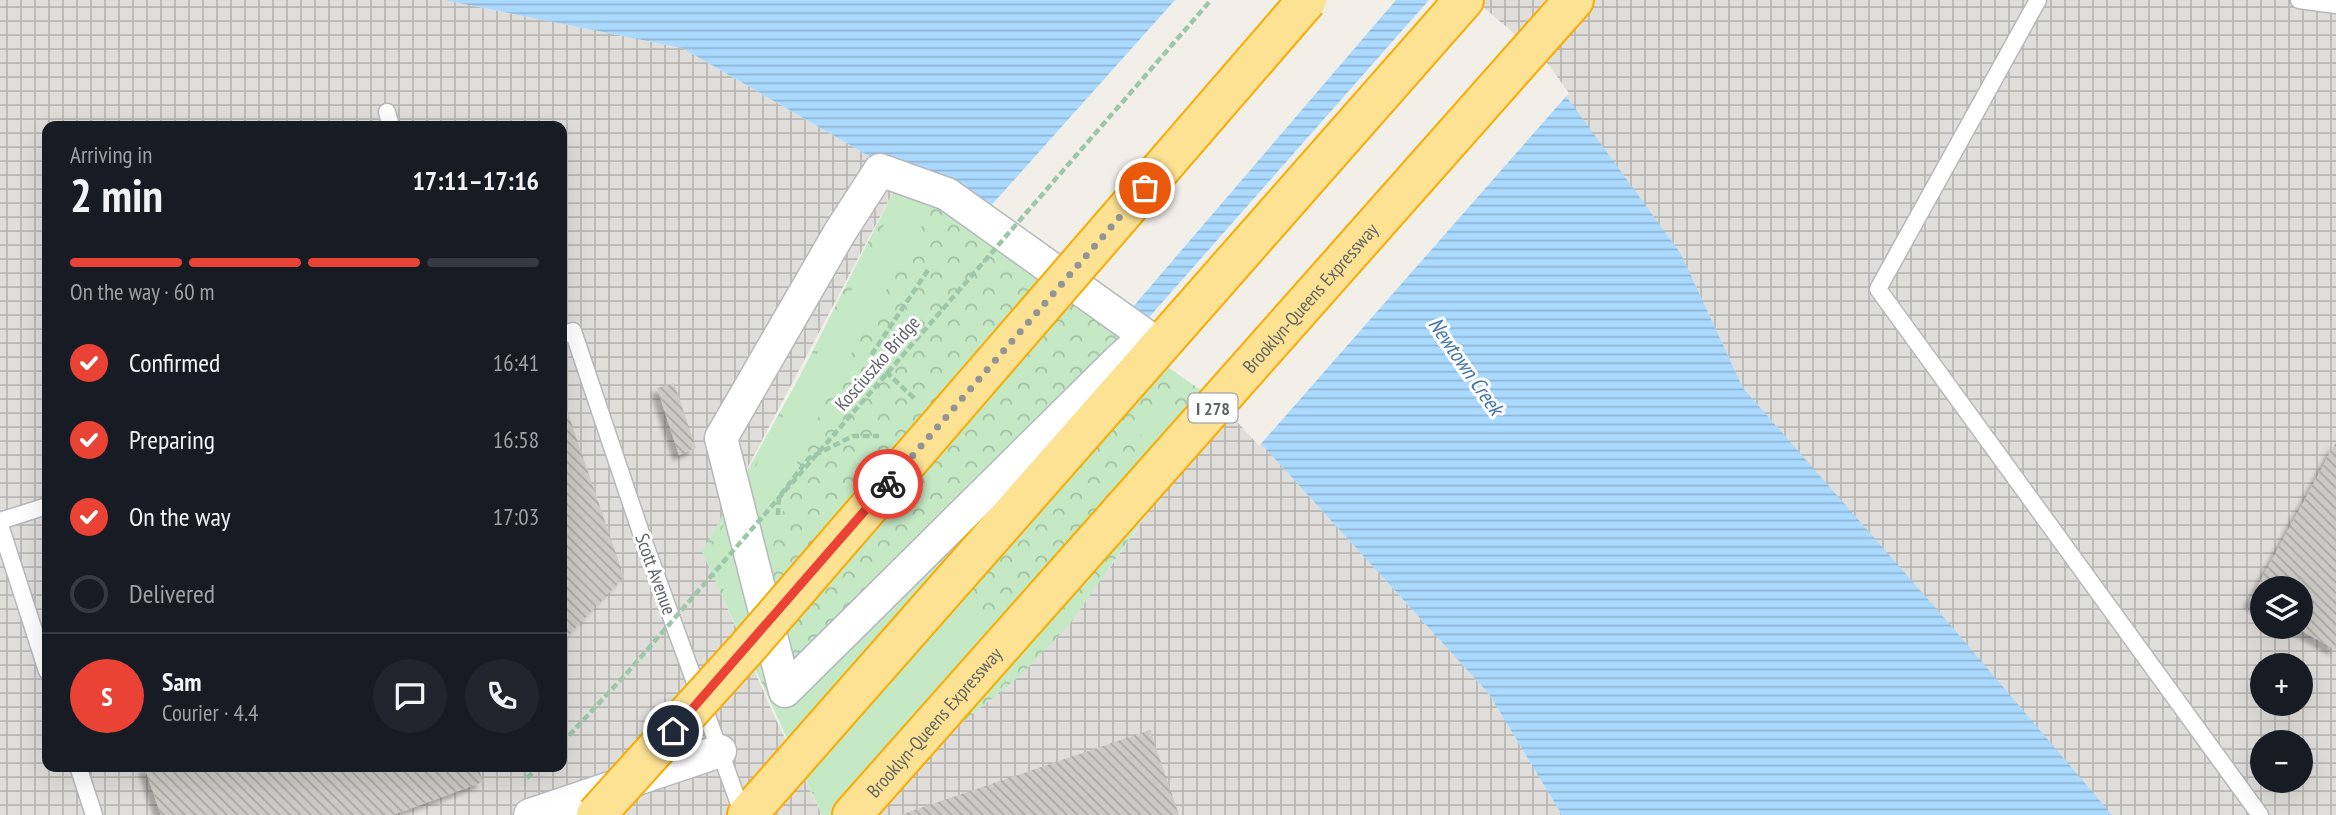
<!DOCTYPE html>
<html lang="en">
<head>
<meta charset="utf-8">
<style>
	:root { --surface:#171b24; --page:#20242c; --text:#f1f3f6; --muted:#9ea1a6; --line:#363941; --accent:#ea4335 }
	body { margin:0; font-family:"PT Sans Narrow",sans-serif; background:var(--page); color:var(--text); height:100vh; display:flex; flex-direction:column; font-size:26px; white-space:nowrap }
	* { box-sizing:border-box; margin:0 }
	p { font-size:23px; color:var(--muted) }
	.icon { flex:none; width:38px; height:38px; fill:none; stroke:currentColor; stroke-width:2; stroke-linecap:round; stroke-linejoin:round }
	.map { position:relative; flex:1; overflow:hidden }
	.details { position:absolute; left:42px; top:121px; width:525px; height:651px; display:flex; flex-direction:column; background:var(--surface); border-radius:14px; box-shadow:0 7px 28px #0002 }
	.details>* { flex:none }
	.tools { position:absolute; left:2250px; top:576px; display:grid; gap:14px }
	.tools a { display:grid; place-items:center; width:63px; height:63px; border-radius:50%; background:var(--surface); box-shadow:0 7px 28px #0002; font-size:35px }
	.pin { position:absolute; display:grid; place-items:center; width:60px; height:60px; color:#fff; margin:-30px; border:4px solid #fff; border-radius:50%; box-shadow:0 2px 7px #0007 }
	.courier { position:absolute; display:grid; place-items:center; width:70px; height:70px; margin:-35px; border:5px solid #ea4335; border-radius:50%; background:#fff; color:#222; box-shadow:0 2px 9px #0007 }
	.summary em { font-style:normal; font-weight:600 }
	.summary div { display:flex; flex-direction:column-reverse }
	.summary { display:flex; align-items:center; justify-content:space-between; height:119px; padding:0 28px }
	h1 { font-size:46px; font-weight:600; line-height:52px }
	.bar { display:grid; grid-template-columns:repeat(4,1fr); gap:10px 7px; align-content:center; height:84px; padding:0 28px }
	.bar i { height:9px; border-radius:5px; background:var(--line) }
	.bar .on { background:var(--accent) }
	.bar p { grid-column:span 4 }
	.line { display:flex; align-items:center; gap:18px; padding:0 28px; border-top:2px solid var(--line) }
	.line div { flex:1 }
	.round { display:grid; place-items:center; flex:none; width:74px; height:74px; border-radius:37px; background:var(--page) }
	ol { padding:0 28px; list-style:none }
	li { display:flex; align-items:center; gap:21px; height:77px }
	li p { margin-inline-start:auto }
	li .icon { padding:7px; border-radius:50%; background:var(--accent); color:#fff; stroke-width:4 }
	li:last-child { color:var(--muted) }
	li i { width:38px; height:38px; border:4px solid var(--line); border-radius:50% }
	.map>svg:first-child { display:block }
	.industrial { fill:url(#industrial-grid); fill-rule:evenodd }
	.forest { fill:url(#forest-crowns) }
	.garden { fill:#c5e8c5 }
	.water { fill:url(#water-rules) }
	.pier { fill:#f1efe8 }
	.building { fill:url(#building-back-hatch); filter:url(#shadow) }
	.lines { fill:none; stroke-linecap:round; stroke-linejoin:round }
	.lane-casing { stroke:#b5b8bc; stroke-width:19 }
	.street-casing { stroke:#b5b8bc; stroke-width:35 }
	.highway-casing { stroke:#f9ab00; stroke-width:42 }
	.path { stroke:#9cc7a9; stroke-width:4.5; stroke-dasharray:7 3.5; stroke-linecap:butt }
	.lane { stroke:#fff; stroke-width:16 }
	.street { stroke:#fff; stroke-width:32 }
	.highway { stroke:#fde293; stroke-width:38 }
	.highway-bridge-casing { stroke:#f9ab00; stroke-width:42; stroke-linecap:butt }
	.path-bridge { stroke:#9cc7a9; stroke-width:4.5; stroke-dasharray:7 3.5; stroke-linecap:butt }
	.highway-bridge { stroke:#fde293; stroke-width:38 }
	.done { stroke:#929495; stroke-width:7; stroke-dasharray:0 12.6 }
	.route { stroke:#ea4335; stroke-width:9 }
	.labels { text-anchor:middle; dominant-baseline:central; stroke-width:6; stroke-linejoin:round; paint-order:stroke }
	.shield { fill:#fff; stroke:#8f9295; stroke-width:2 }
	.shield-label { font-size:18px; font-weight:bold; fill:#5f6368 }
	.street-label { font-size:19px; fill:#5f6368; stroke:#fff }
	.water-label { font-size:21px; font-style:italic; fill:#4174aa; stroke:#fff }
</style>
</head>
<body>
<div class="map">
<svg width="2336" height="815" viewBox="0 0 2336 815">
	<defs>
		<pattern id="industrial-grid" width="8" height="8" patternUnits="userSpaceOnUse" patternTransform="scale(1.75)"><rect width="8" height="8" fill="#e0deda"/><path d="M0 4h8M4 0v8" fill="none" stroke="#b9b8b5"/></pattern>
		<pattern id="forest-crowns" width="20" height="18" patternUnits="userSpaceOnUse" patternTransform="scale(1.75)"><rect width="20" height="18" fill="#c5e8c5"/><path d="M2 6a3 3 0 1 1 6 0M12 15a3 3 0 1 1 6 0" fill="none" stroke="#a3c0a4"/></pattern>
		<pattern id="water-rules" width="6" height="5" patternUnits="userSpaceOnUse" patternTransform="scale(1.75)"><rect width="6" height="5" fill="#aadaff"/><path d="M0 2.5h6" fill="none" stroke="#8eb4d2"/></pattern>
		<pattern id="building-back-hatch" width="6" height="6" patternUnits="userSpaceOnUse" patternTransform="scale(1.75)"><rect width="6" height="6" fill="#cccac5"/><path d="M-1 5l2 2M0 0l6 6M5-1l2 2" fill="none" stroke="#a9a8a4"/></pattern>
		<filter id="shadow"><feDropShadow dx="-6" dy="6" stdDeviation="2" flood-color="#0004"/></filter>
	</defs>
	<rect width="100%" height="100%" fill="#f1efe8"/>
	<!-- industrial -->
	<path class="industrial" d="M0,0H444L682,48L902,175L703,552L772,711L822,815H0ZM47,126H562V766H47Z
		M1470,0H2336V815H2111L1743,388L1681,254ZM2263,588H2301V626H2263ZM2263,665H2301V704H2263ZM2263,742H2301V780H2263Z
		M1224,403L1489,694L1562,815H845L1109,569Z"/>
	<!-- forest -->
	<path class="forest" d="M902,175L1224,403L1070,624L1020,676L848,815H822L702,552L799,378Z"/>
	<!-- garden -->
	<path class="garden" d="M903,187L932,207L835,383L798,459L746,641L708,554L848,297Z
		M1158,406L1191,433L1172,464L1135,430Z
		M941,592L961,599L977,610L1005,682L837,815H826L806,778L773,693L881,613L906,597Z"/>
	<!-- water -->
	<path class="water" d="M444,0H1470L1542,63L1681,254L1743,388L1947,621L2112,815H1562L1489,694L1224,403L902,175L682,48Z"/>
	<!-- pier -->
	<path class="pier" d="M1175,0H1396L1114,329L971,228Z
		M1429,0H1475L1545,60L1569,93L1259,446L1222,405L1129,340Z"/>
	<!-- building -->
	<path class="building" d="M674,383L696,448L679,455L657,388Z
		M562,396L624,577L562,642Z
		M2336,442V650L2293,626H2301V588H2263V610L2249,602Z
		M1150,730L1179,815H900Z
		M144,766H478L483,782L393,815H161Z"/>
	<g class="lines">
		<defs>
			<path id="lane" d="M2038,0L1878,289L2260,815
				M2299,0L2336,5
				M387,112L391,126
				M562,335L573,331L643,539L743,815
				M0,521L47,506
				M0,525L47,671
				M78,766L94,815"/>
			<path id="street" d="M880,170L947,194L1146,336L1118,361L785,691L721,438L840,232Z
				M530,815L720,751"/>
			<g id="highway">
				<path d="M747,815L1464,0"/>
				<path id="s1" d="M852,815L1574,0"/>
			</g>
		</defs>
		<!-- lane casing -->
		<use href="#lane" class="lane-casing"/>
		<!-- street casing -->
		<use href="#street" class="street-casing"/>
		<!-- highway casing -->
		<use href="#highway" class="highway-casing"/>
		<!-- path -->
		<path class="path" d="M914,398L870,357L928,270
			M778,515L779,497L809,458L853,436H879
			M527,778L539,766"/>
		<!-- lane -->
		<use href="#lane" class="lane"/>
		<!-- street -->
		<use href="#street" class="street"/>
		<!-- highway -->
		<use href="#highway" class="highway"/>
		<defs>
			<path id="highway-bridge" d="M596,815L747,648L1307,0"/>
		</defs>
		<!-- highway-bridge casing -->
		<use href="#highway-bridge" class="highway-bridge-casing"/>
		<!-- path-bridge -->
		<path class="path-bridge" d="M562,743L627,673L1211,0"/>
		<!-- highway-bridge -->
		<use href="#highway-bridge" class="highway-bridge"/>
	</g>
	<g class="lines">
		<!-- done -->
		<path class="done" d="M888,484L1145,188"/>
		<!-- route -->
		<path class="route" d="M673,731L888,484"/>
	</g>
	<g class="labels">
		<!-- shield labels -->
		<rect class="shield" x="1188.5" y="393.5" width="49" height="29" rx="5"/>
		<g class="shield-label">
			<text x="1213" y="408">I 278</text>
		</g>
		<!-- street labels -->
		<g class="street-label">
			<text stroke="none"><textPath href="#s1" startOffset="691">Brooklyn-Queens Expressway</textPath></text>
			<text transform="translate(877 363) rotate(-49)">Kosciuszko Bridge</text>
			<text transform="translate(656 574) rotate(70)">Scott Avenue</text>
			<text stroke="none"><textPath href="#s1" startOffset="124">Brooklyn-Queens Expressway</textPath></text>
		</g>
		<!-- water labels -->
		<g class="water-label">
			<text transform="translate(1466 366) rotate(55)">Newtown Creek</text>
		</g>
	</g>
</svg>
<div class="tools">
<a><svg class="icon" aria-label="layers" viewBox="0 0 24 24"><path d="M12 4l9 5-9 5-9-5zM3 14l9 5 9-5"/></svg></a>
<a>+</a>
<a>−</a>
</div>
<div class="pin" style="left:1145px;top:188px;background:#ea580c"><svg class="icon" aria-label="bag" viewBox="0 0 24 24"><path d="M5 8h14l-1 12H6zM9 8a3 3 0 0 1 6 0"/></svg></div>
<div class="pin" style="left:673px;top:731px;background:#1f2937"><svg class="icon" aria-label="home" viewBox="0 0 24 24"><path d="M3 11l9-7 9 7M6 9v11h12V9"/></svg></div>
<div class="courier" style="left:888px;top:484px"><svg class="icon" aria-label="bike" viewBox="0 0 24 24"><circle cx="6" cy="16" r="4"/><circle cx="18" cy="16" r="4"/><path d="M6 16l4-8h5l3 8M10 8l3 8H6M13 5h3"/></svg></div>
<section class="details">
<div class="summary"><div><h1>2 min</h1><p>Arriving in</p></div><em>17:11–17:16</em></div>
<div class="bar"><i class="on"></i><i class="on"></i><i class="on"></i><i></i><p>On the way · 60 m</p></div>
<ol>
<li><svg class="icon" aria-label="check" viewBox="0 0 24 24"><path d="M5 12l5 5 9-10"/></svg>Confirmed<p>16:41</p></li>
<li><svg class="icon" aria-label="check" viewBox="0 0 24 24"><path d="M5 12l5 5 9-10"/></svg>Preparing<p>16:58</p></li>
<li><svg class="icon" aria-label="check" viewBox="0 0 24 24"><path d="M5 12l5 5 9-10"/></svg>On the way<p>17:03</p></li>
<li><i></i>Delivered</li>
</ol>
<div class="line" style="height:126px"><b class="round" style="background:var(--accent);color:#fff">S</b><div><b>Sam</b><p>Courier · 4.4</p></div><a class="round"><svg class="icon" aria-label="chat" viewBox="0 0 24 24"><path d="M4 5h16v11H9l-5 4z"/></svg></a><a class="round"><svg class="icon" aria-label="phone" viewBox="0 0 24 24"><path d="M5 4h4l2 5-3 2q2 4 5 5l2-3 5 2v4C11 20 4 13 5 4z"/></svg></a></div>
</section>
</div>
</body>
</html>
